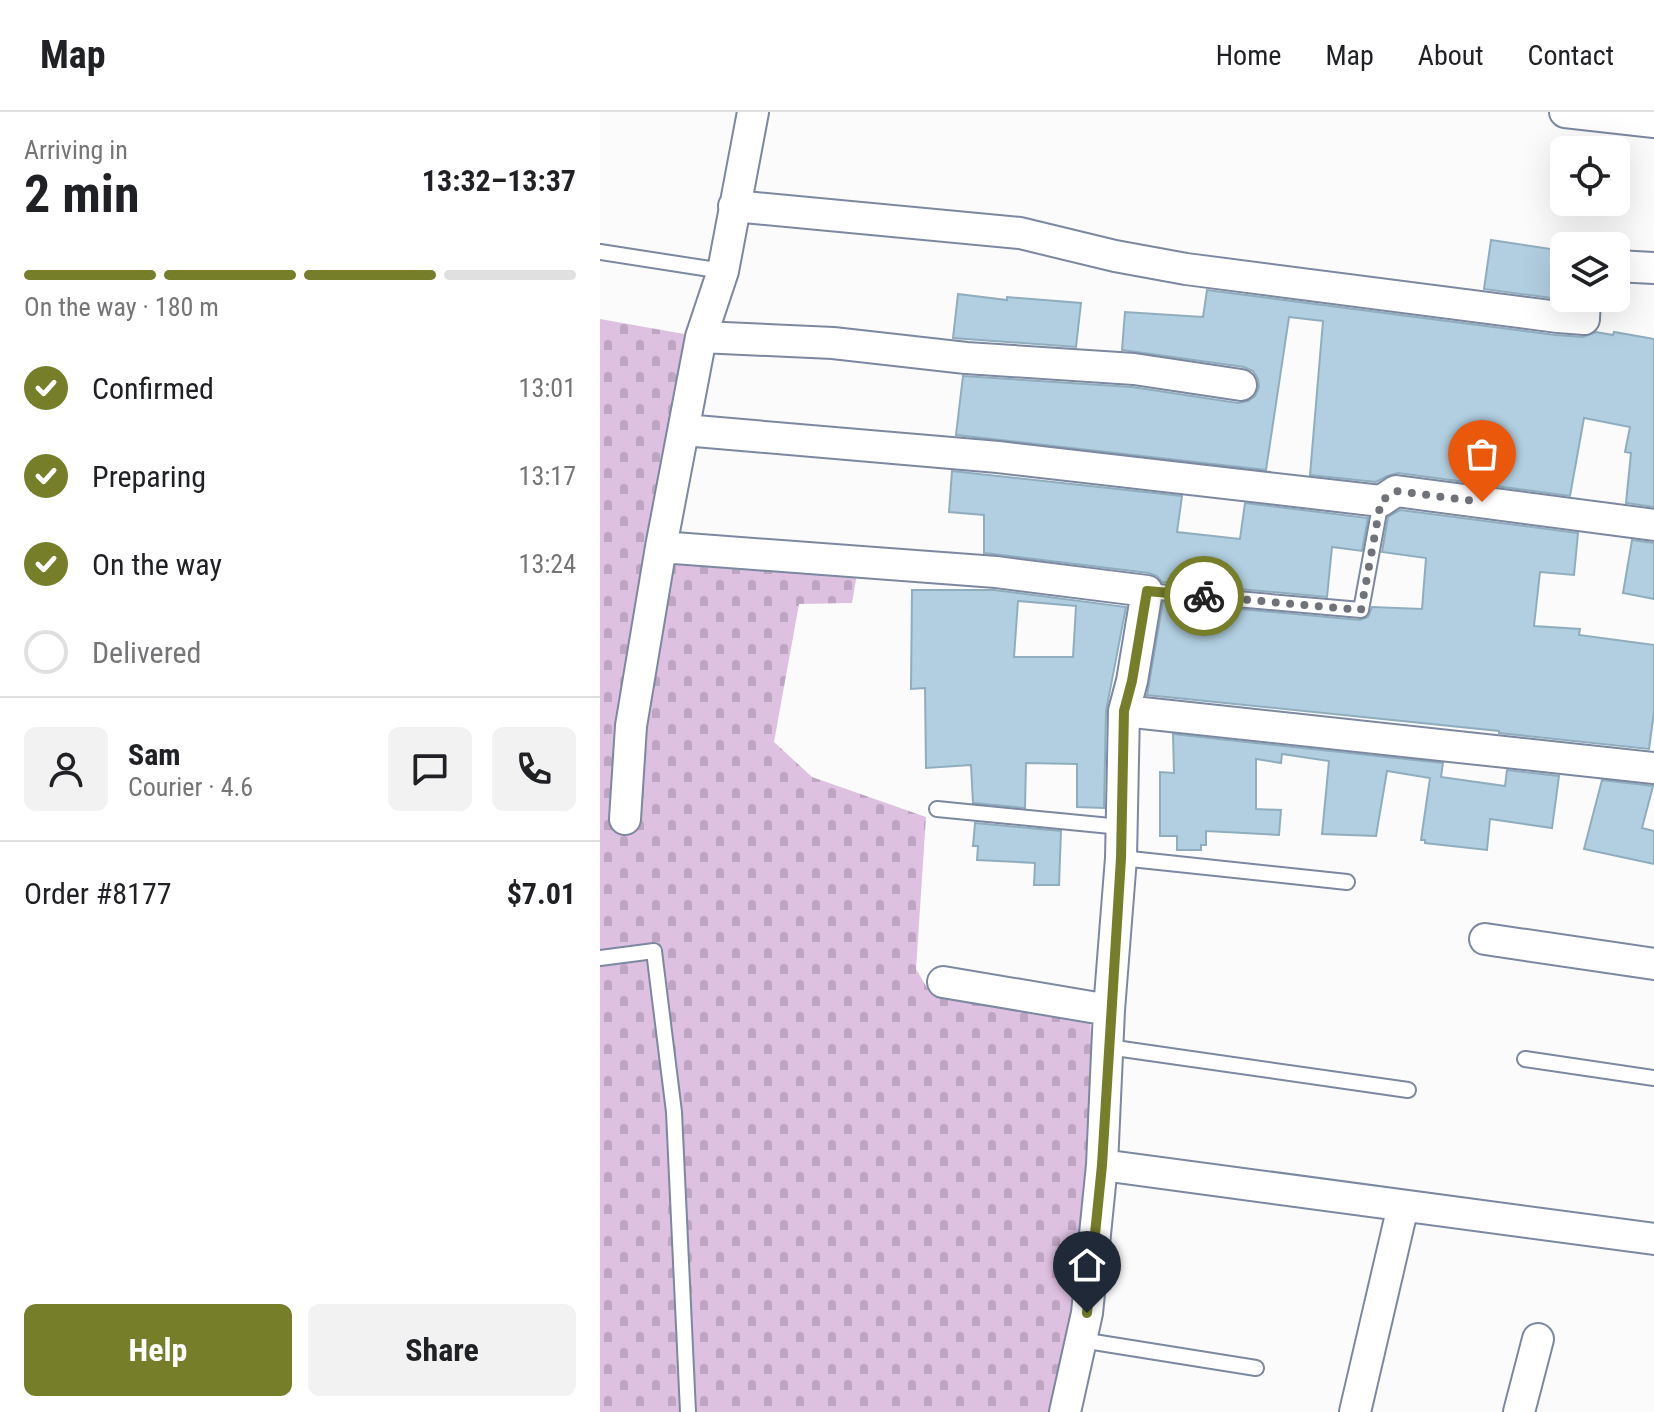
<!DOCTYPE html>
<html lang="en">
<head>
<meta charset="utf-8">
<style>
	:root { --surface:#fff; --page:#f2f2f2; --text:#202124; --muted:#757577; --line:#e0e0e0; --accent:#767e2a }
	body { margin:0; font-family:"Roboto Condensed",sans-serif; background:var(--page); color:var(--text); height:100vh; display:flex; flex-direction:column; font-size:30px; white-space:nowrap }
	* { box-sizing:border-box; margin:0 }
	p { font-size:26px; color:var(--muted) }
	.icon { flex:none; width:44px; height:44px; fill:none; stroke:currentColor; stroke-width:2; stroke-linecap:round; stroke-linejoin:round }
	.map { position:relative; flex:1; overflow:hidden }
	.details { display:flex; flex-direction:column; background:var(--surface); width:600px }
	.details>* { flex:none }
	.tools { position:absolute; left:950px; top:24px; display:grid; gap:16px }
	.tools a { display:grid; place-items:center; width:80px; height:80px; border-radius:12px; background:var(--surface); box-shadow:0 8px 32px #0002; font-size:40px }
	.pin { position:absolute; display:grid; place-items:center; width:68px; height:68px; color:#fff; margin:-82px -34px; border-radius:50% 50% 50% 0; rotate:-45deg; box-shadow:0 0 8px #0007 }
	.pin .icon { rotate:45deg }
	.courier { position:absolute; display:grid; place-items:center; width:80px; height:80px; margin:-40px; border:6px solid #767e2a; border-radius:50%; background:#fff; color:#222; box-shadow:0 2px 10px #0007 }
	.overview em { font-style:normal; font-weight:700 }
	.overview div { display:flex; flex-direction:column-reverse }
	.overview { display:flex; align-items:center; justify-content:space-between; height:136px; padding:0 24px }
	h1 { font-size:52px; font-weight:700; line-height:60px }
	.bar { display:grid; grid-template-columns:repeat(4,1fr); gap:12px 8px; align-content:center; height:96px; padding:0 24px }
	.bar i { height:10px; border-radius:6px; background:var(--line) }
	.bar .selected { background:var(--accent) }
	.bar p { grid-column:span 4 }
	.line { display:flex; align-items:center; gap:20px; padding:0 24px; border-top:2px solid var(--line) }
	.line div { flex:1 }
	.round { display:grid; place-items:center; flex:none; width:84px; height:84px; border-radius:12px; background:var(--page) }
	ol { padding:0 24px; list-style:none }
	li { display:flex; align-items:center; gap:24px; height:88px }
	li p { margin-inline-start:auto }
	li .icon { padding:8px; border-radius:50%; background:var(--accent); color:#fff; stroke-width:4 }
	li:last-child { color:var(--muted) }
	li i { width:44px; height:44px; border:4px solid var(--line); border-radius:50% }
	.action { display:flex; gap:16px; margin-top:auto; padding:16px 24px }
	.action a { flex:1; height:92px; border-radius:12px; background:var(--accent); color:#fff; font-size:32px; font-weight:700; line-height:92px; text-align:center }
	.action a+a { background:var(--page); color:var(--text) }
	header { display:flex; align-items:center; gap:48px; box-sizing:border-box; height:112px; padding:0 40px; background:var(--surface); border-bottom:2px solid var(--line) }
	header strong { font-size:38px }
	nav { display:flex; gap:44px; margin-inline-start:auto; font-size:28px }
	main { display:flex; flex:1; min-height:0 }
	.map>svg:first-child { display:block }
	.cemetery { fill:url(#cemetery-stones) }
	.building { fill:#b1cfe1; stroke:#90adbe; stroke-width:2; fill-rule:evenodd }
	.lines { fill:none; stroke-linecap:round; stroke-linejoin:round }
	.lane-casing { stroke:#7b88a0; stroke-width:18 }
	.street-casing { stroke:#7b88a0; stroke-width:34 }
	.lane { stroke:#fff; stroke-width:14 }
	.street { stroke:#fff; stroke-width:30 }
	.done { stroke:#6f7278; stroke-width:8; stroke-dasharray:0 14.4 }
	.route { stroke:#767e2a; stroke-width:10 }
</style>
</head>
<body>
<header>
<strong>Map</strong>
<nav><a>Home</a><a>Map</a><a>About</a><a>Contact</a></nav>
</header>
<main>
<section class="details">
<div class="overview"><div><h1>2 min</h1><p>Arriving in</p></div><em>13:32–13:37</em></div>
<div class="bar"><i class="selected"></i><i class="selected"></i><i class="selected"></i><i></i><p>On the way · 180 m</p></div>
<ol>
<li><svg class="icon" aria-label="check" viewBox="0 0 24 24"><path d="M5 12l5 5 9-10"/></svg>Confirmed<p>13:01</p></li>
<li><svg class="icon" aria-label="check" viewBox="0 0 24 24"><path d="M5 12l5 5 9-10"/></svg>Preparing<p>13:17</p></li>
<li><svg class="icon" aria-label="check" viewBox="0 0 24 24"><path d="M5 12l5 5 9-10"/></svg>On the way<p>13:24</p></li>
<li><i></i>Delivered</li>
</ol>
<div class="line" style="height:144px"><a class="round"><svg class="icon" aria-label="person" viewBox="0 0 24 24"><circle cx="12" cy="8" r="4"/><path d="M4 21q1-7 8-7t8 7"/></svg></a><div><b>Sam</b><p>Courier · 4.6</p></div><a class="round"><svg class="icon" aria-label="chat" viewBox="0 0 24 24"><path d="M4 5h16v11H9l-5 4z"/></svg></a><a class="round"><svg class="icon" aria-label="phone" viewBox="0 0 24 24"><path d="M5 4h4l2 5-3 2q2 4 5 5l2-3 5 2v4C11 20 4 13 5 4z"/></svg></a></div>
<div class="line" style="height:104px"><div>Order #8177</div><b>$7.01</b></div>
<div class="action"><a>Help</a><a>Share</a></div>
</section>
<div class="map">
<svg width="1054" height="1300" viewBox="0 0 1054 1300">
	<defs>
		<pattern id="cemetery-stones" width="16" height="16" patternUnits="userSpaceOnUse" patternTransform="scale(2)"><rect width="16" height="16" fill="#dec0e1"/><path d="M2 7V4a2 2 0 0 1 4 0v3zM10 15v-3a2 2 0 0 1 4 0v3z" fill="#bea5c2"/></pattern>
	</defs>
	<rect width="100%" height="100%" fill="#fbfbfb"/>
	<!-- cemetery -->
	<path class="cemetery" d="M0,207L101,225L62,435L259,450L252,491L199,492L174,630L212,665L326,705L316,857L329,879L490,906L493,959L479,1194L454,1300H0Z"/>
	<!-- building -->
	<path class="building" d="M891,128L964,139V186L966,188L884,177Z
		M607,178L956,223L983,225L996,220L1013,223L1014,220L1054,227V395L1026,391L1031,341L1025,340L1030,315L984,306L970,384L798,361L787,364L776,370L710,363L723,209L689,205L666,358L356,323L363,264L532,275L638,291L648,289L655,284L659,275L658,267L653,259L644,255L522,238L525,200L603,205Z
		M358,182L407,188V185L481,191L476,235L353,226Z
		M352,359L582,384L577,420L640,427L645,391L768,406L762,439L732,435L727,485L562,470L557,464L549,461L384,441V403L349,400Z
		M800,398L978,421L974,463L940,460L934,514L980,517L979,523L1054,533V600L1049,637L899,621V619L547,583L563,490L760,508L768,505L772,495L822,497L826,446L782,440L788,405Z
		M1032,428L1054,431V487L1023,481Z
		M312,478H394L526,495L506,599L504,696L477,695V652L426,651L425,696L373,691L371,653L326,656L325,576L311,577ZM418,489L476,494L473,545H414Z
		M573,622L843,651L841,665L905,674L907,658L959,664L952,716L890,707L887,738L825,731V728H821L830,666L787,659L776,724L722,722L729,649L682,642L681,651L656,647V697L681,698L679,723L606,719V733H601V738H577V724H560V660L574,661Z
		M1002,668L1053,674L1042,716L1054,719V752L984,737Z
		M375,711L461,719L459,773H434L435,751L377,748L378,734H373Z"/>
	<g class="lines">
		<defs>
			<path id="lane" d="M0,140L123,159
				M547,479L761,498L781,389
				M337,697L521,715
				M521,746L747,770
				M0,846L54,839L74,1000L88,1300
				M508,935L808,978
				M925,947L1054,966
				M481,1228L656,1256"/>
			<path id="street" d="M965,0L1054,10
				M134,94L420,121L515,144L586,157L958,205L984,207L985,186
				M1016,154L1054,156
				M101,225L233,231L366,246L534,257L641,273
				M84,318L398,345L781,389L796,379L1054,413
				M61,435L396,460L547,479L532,569L524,599L521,746L509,898L502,1053L487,1201L465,1300
				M524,599L1054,656
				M25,707L31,614L61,435L101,225L123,159L153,0
				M885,827L1054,852
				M343,870L509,898
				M502,1053L1054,1127
				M755,1300L803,1094
				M919,1300L938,1227"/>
		</defs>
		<!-- lane casing -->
		<use href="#lane" class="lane-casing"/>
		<!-- street casing -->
		<use href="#street" class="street-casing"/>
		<!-- lane -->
		<use href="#lane" class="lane"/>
		<!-- street -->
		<use href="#street" class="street"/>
	</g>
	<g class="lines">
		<!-- done -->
		<path class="done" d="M604,484L761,498L781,389L796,379L882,390"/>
		<!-- route -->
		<path class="route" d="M487,1201L502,1053L521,746L524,599L532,569L547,479L604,484"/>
	</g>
</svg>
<div class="tools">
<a><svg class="icon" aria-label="locate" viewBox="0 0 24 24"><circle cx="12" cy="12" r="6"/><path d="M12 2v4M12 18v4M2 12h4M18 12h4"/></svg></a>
<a><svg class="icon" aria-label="layers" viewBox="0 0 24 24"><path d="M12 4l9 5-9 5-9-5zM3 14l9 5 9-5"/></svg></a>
</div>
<div class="pin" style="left:882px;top:390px;background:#ea580c"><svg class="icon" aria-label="bag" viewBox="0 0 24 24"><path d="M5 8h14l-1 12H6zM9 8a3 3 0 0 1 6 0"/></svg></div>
<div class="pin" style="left:487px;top:1201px;background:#1f2937"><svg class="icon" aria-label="home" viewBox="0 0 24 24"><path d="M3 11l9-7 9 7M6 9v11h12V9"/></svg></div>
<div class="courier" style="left:604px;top:484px"><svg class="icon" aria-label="bike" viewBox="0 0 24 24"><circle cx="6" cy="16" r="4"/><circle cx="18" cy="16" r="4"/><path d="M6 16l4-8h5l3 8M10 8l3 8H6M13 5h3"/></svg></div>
</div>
</main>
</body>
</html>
